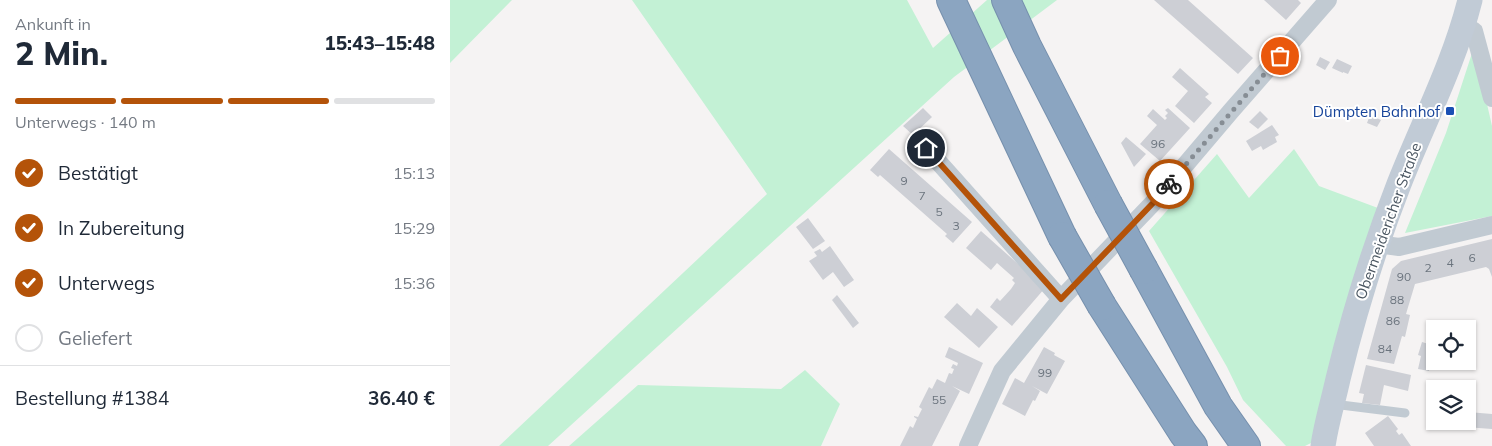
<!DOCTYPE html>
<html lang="de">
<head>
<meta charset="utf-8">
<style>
	:root { --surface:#fff; --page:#f6f6f7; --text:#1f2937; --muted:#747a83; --line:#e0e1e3; --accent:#b45309 }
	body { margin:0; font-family:Mulish,sans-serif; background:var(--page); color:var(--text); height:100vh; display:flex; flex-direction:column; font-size:19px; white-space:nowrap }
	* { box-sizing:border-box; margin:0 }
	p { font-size:16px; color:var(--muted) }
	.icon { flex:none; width:28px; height:28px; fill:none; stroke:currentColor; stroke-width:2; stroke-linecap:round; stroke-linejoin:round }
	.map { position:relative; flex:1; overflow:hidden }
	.sheet { display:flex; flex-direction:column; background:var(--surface); width:450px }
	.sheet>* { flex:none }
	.tools { position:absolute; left:976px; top:320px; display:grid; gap:10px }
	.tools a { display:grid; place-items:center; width:50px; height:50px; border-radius:0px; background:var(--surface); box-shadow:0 1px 4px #0004; font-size:25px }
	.pin { position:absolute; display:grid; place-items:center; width:42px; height:42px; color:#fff; margin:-21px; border:2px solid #fff; border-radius:50%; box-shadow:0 1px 5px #0007 }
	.courier { position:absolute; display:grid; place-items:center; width:50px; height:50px; margin:-25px; border:4px solid #b45309; border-radius:50%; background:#fff; color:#222; box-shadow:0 1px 6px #0007 }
	.summary em { font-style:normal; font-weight:800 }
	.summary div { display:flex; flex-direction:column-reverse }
	.summary { display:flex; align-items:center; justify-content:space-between; height:85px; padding:0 15px }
	h1 { font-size:32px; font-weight:800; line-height:38px }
	.bar { display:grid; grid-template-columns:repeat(4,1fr); gap:8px 5px; align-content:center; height:60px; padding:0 15px }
	.bar i { height:6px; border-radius:4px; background:var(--line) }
	.bar .active { background:var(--accent) }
	.bar p { grid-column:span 4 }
	.line { display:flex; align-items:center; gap:12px; padding:0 15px; border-top:1px solid var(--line) }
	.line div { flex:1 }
	ol { padding:0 15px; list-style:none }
	li { display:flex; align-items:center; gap:15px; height:55px }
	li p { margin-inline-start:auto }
	li .icon { padding:5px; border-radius:50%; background:var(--accent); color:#fff; stroke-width:4 }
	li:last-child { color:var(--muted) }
	li i { width:28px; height:28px; border:2px solid var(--line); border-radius:50% }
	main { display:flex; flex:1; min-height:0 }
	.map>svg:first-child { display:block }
	.green { fill:#c3f1d5 }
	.building { fill:#cdcfd5 }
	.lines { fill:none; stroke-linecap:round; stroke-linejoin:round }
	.highway-casing { stroke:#7690ad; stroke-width:30 }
	.lane { stroke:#c1cad2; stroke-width:9 }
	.street { stroke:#c1cad2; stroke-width:18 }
	.secondary { stroke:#c1cbd6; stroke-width:25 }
	.highway { stroke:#8ba5c1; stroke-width:28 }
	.highway-bridge-casing { stroke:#7690ad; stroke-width:30; stroke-linecap:butt }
	.highway-bridge { stroke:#8ba5c1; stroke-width:28 }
	.done { stroke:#868d94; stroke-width:5; stroke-dasharray:0 9 }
	.route { stroke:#b45309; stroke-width:6 }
	.transit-dot { fill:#1a4fb4; stroke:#fff; stroke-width:2 }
	.labels { text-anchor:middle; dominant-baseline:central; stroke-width:4; stroke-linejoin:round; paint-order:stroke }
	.number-label { font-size:12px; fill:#6b747e }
	.transit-label { font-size:15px; fill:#164399; stroke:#fff; text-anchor:end }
	.street-label { font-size:15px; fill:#4a5661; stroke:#fff }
</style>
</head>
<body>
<main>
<section class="sheet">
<div class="summary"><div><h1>2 Min.</h1><p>Ankunft in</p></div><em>15:43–15:48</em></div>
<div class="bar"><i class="active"></i><i class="active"></i><i class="active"></i><i></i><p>Unterwegs · 140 m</p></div>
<ol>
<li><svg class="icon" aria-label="check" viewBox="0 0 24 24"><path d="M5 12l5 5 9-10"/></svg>Bestätigt<p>15:13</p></li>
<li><svg class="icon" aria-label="check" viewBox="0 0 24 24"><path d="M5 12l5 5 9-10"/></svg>In Zubereitung<p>15:29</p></li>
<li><svg class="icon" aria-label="check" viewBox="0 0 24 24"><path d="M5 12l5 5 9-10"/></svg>Unterwegs<p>15:36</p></li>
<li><i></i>Geliefert</li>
</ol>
<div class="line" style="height:65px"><div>Bestellung #1384</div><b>36.40 €</b></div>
</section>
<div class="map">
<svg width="1042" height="446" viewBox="0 0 1042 446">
	<rect width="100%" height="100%" fill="#f5f3f3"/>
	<!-- green -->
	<path class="green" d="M0,0H62L0,63Z
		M182,0H457L483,48L537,0H607L504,77L98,446H49L317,194Z
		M1024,47L1042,126V216L955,233L996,133Z
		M844,149L869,186L936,211L869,439L855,446H836L793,400L777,367L699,231L767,154L799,198Z
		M355,370L390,404L371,446H119L188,385L331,389Z"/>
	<!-- building -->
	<path class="building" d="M704,0H738L803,58L788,74Z
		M814,0H848L851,3L836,20Z
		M870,57L880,62L875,70L866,65Z
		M887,59L902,66L898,74L893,72V73L882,68Z
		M730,68L759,94L755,97L762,103L744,123L725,106L738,91L722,77Z
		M473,108L482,117L463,135L453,126Z
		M718,108L740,128L710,161L690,144L707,125L697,116L703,109L715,120L717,118L715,116L718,113L715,110Z
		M810,111L818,119L808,129L799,122Z
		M920,115L931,120L927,127L917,123Z
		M822,125L829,135L825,137L827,142L813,150L811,146L802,151L796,141Z
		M676,137L696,154L684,167L671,143Z
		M439,149L522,222L503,243L495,236L497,234L430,175L428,177L420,170Z
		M358,218L375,241L363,249L346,227Z
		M531,231L595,288L562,326L540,307L547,298L550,301L561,289L565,283L562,280L564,278L547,263L541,270L516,248Z
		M1042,239V277L1039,269L1036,267L965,284L956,314L960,315L955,337L952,336L944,364L917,359L942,269L951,261Z
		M380,246L404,280L394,287L383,272L373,280L359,261L367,256L364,252L370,249L372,252Z
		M387,295L409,323L403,328L382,300Z
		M507,303L521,316L527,308L548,327L529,348L494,317Z
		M972,342L985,346L979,371L968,369L971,356L968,355Z
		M499,347L533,363L519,394L502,386L510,391L482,446H450L460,426L463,428L467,419L464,417V416L468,417L472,409L469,407L479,387L482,389L487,379L495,383L499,373L502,374L504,369L501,368L503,364L507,366L508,363L495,357Z
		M594,347L605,353L604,355L615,361L597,394L582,386L590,391L585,401L583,400L575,416L552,404L565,378L574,383Z
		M916,365L961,375L958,391L934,385L930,405L912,403L914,394L909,393Z
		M1018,412L1042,414V429L988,425V421H1018Z
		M938,416L948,429L946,431L949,435L952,433L961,446H924L915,433Z"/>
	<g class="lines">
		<defs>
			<path id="highway" d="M501,0L612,236
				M556,0L577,46L658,204
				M694,270L768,406L796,446
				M652,306L733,433L743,446"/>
		</defs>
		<!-- highway casing -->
		<use href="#highway" class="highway-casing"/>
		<!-- lane -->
		<path class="lane" d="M883,404L955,413"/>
		<!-- street -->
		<path class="street" d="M1012,24L1024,31L1042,98
			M476,148L611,299
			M927,244L949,247L1042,225
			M518,446L552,371L611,299L703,203L781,111L878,0"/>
		<!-- secondary -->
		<path class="secondary" d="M873,446C876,424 883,402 888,379C904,313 924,248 949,184C973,123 1004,64 1020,0"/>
		<!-- highway -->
		<use href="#highway" class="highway"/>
		<defs>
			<path id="highway-bridge" d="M658,204L694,270
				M612,236L652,306"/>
		</defs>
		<!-- highway-bridge casing -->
		<use href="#highway-bridge" class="highway-bridge-casing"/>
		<!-- highway-bridge -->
		<use href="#highway-bridge" class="highway-bridge"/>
	</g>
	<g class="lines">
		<!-- done -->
		<path class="done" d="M719,184L830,56"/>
		<!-- route -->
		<path class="route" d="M476,148L611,299L703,203L719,184"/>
	</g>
	<!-- markers -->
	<rect class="transit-dot" x="995" y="106" width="10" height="10" rx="2.5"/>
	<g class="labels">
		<!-- number labels -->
		<g class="number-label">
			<text x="708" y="143">96</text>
			<text x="454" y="180">9</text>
			<text x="472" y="195">7</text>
			<text x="489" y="211">5</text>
			<text x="506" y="225">3</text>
			<text x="1022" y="257">6</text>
			<text x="1000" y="262">4</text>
			<text x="978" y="267">2</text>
			<text x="954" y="276">90</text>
			<text x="947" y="299">88</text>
			<text x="943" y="320">86</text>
			<text x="935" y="348">84</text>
			<text x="595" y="372">99</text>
			<text x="489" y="399">55</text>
		</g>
		<!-- transit labels -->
		<g class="transit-label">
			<text x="990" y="111">Dümpten Bahnhof</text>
		</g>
		<!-- street labels -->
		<g class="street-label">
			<text transform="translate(938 221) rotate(-70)">Obermeidericher Straße</text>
		</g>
	</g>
</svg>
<div class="tools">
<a><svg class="icon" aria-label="locate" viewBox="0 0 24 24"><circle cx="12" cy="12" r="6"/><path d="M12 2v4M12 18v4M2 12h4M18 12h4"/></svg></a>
<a><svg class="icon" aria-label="layers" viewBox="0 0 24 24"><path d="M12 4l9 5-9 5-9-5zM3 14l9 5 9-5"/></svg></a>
</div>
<div class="pin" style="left:830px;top:56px;background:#ea580c"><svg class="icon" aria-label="bag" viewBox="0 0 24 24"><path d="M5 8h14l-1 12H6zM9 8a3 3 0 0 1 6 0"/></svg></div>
<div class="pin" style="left:476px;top:148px;background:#1f2937"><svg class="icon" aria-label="home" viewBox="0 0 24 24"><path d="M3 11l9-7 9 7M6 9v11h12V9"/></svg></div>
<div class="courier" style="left:719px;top:184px"><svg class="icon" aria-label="bike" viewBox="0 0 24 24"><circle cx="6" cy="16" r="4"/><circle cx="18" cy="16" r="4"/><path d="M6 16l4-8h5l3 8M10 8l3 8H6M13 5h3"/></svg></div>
</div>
</main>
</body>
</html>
